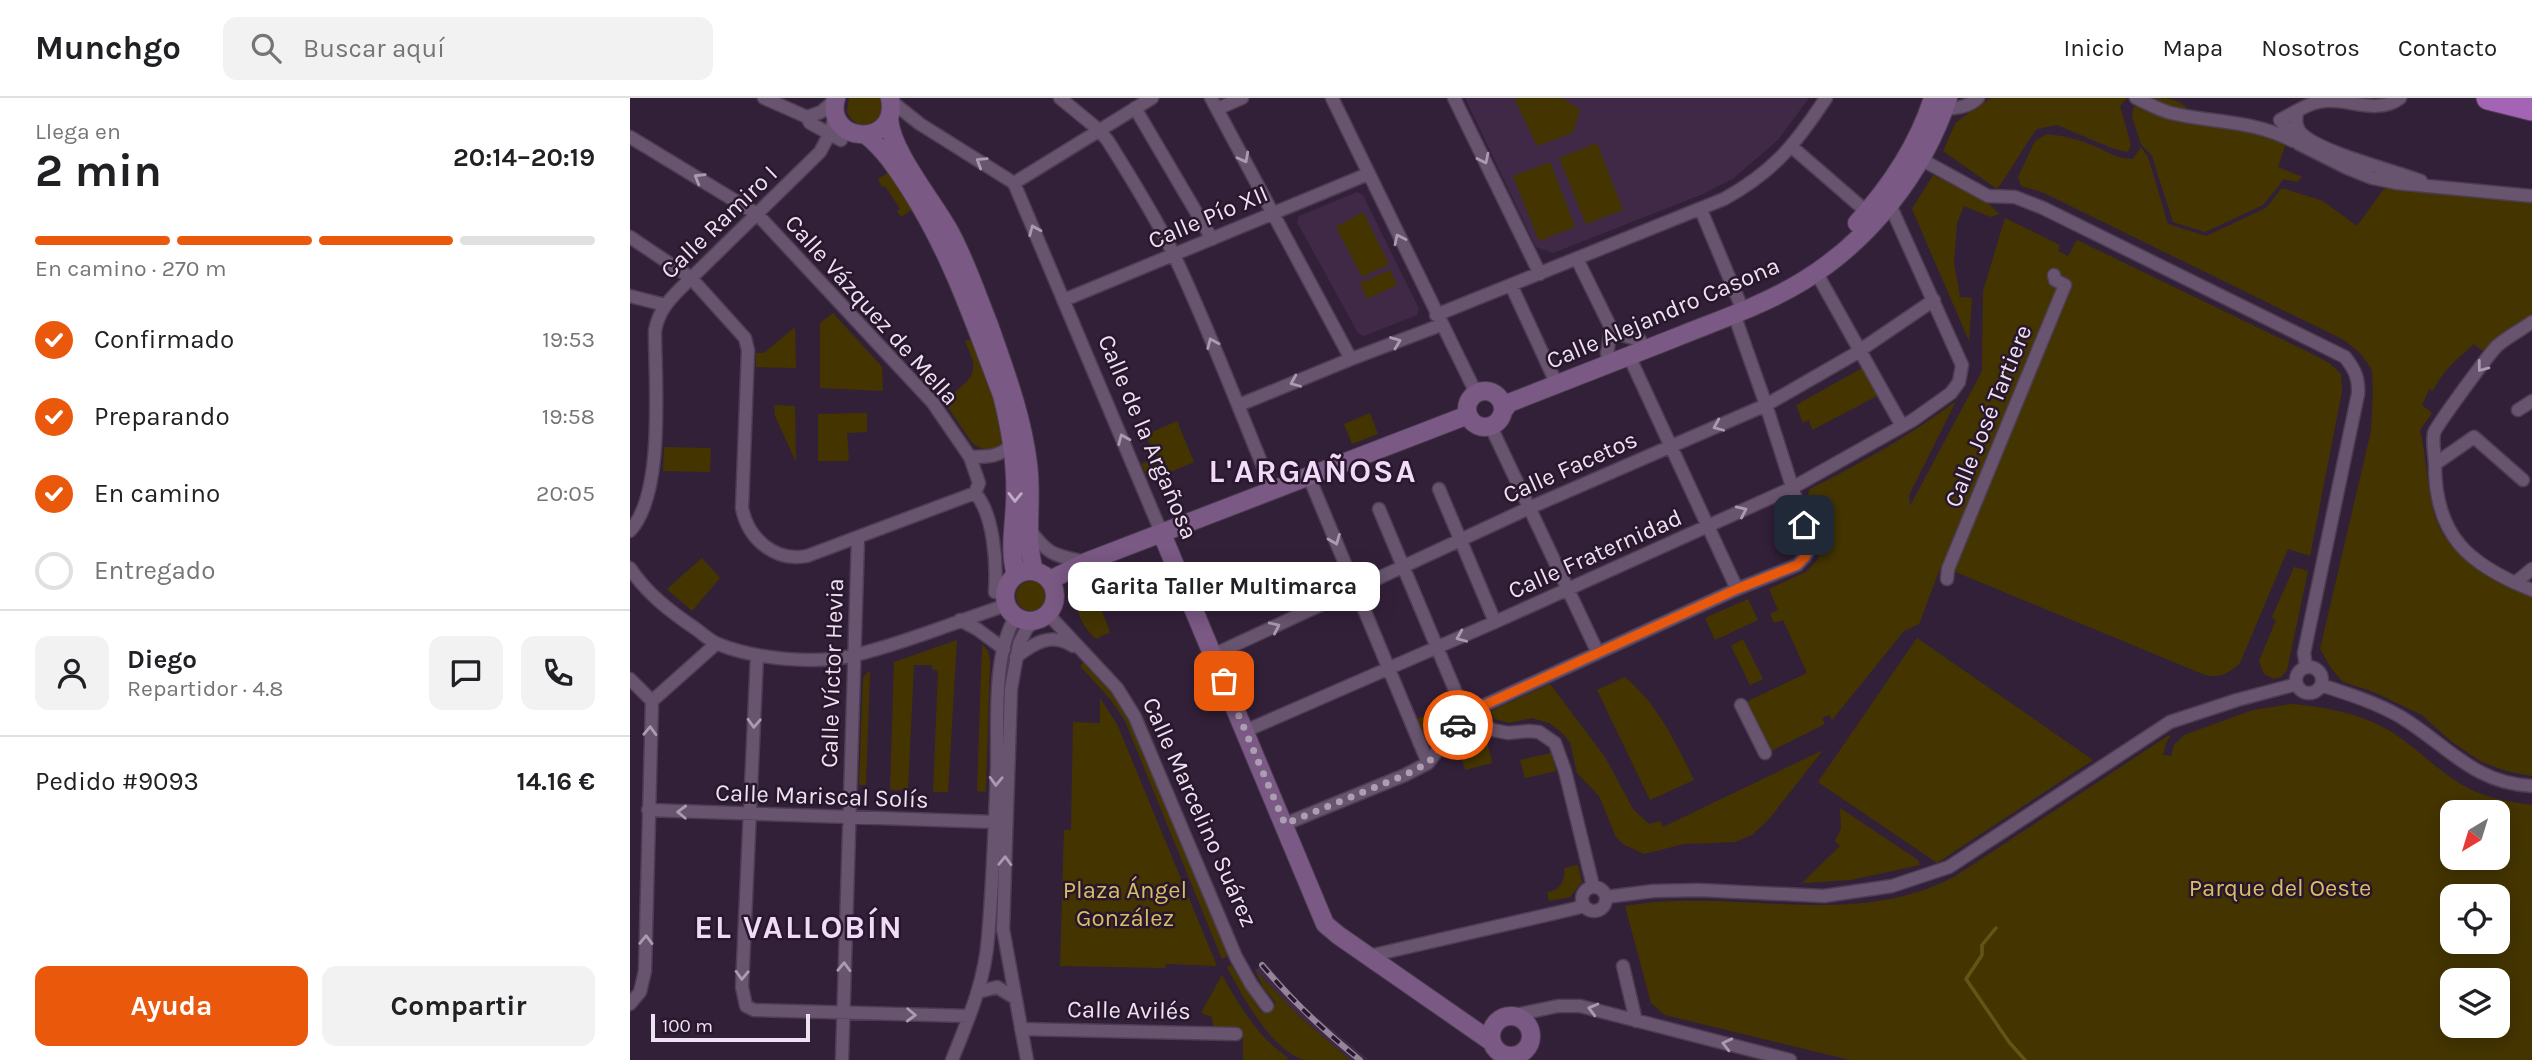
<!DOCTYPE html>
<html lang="es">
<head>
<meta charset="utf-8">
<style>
	:root { --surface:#fff; --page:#f2f2f2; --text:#202124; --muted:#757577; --line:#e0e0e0; --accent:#ea580c }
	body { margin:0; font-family:Karla,sans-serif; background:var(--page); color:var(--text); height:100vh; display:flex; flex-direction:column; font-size:26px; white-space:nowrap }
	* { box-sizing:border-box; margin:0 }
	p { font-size:23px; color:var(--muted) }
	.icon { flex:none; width:38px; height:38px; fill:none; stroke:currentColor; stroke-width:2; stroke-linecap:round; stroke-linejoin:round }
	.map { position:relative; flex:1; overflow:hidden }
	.side { display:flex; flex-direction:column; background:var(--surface); width:630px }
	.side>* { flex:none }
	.needle { width:46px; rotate:218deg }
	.buttons { position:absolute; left:1810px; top:702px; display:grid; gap:14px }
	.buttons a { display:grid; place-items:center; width:70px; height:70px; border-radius:14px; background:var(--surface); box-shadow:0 4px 18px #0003; font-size:35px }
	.scale { position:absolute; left:21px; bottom:18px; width:159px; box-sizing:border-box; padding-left:7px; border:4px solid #eee2f2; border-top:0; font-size:19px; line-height:24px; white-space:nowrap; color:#eee2f2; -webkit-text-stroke:5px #28172d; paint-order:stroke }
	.pin { position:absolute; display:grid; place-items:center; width:60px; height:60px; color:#fff; margin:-30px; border-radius:14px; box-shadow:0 4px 10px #0006 }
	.courier { position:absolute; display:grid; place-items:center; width:70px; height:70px; margin:-35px; border:5px solid #ea580c; border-radius:50%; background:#fff; color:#222; box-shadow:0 2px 9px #0007 }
	.bubble { position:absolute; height:49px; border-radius:14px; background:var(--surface); box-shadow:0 4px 18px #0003; font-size:23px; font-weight:700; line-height:49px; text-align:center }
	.summary em { font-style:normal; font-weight:700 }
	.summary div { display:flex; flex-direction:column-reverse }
	.summary { display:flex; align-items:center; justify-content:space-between; height:119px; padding:0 35px }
	h1 { font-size:46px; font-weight:700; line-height:52px }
	.bar { display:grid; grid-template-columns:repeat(4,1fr); gap:10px 7px; align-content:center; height:84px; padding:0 35px }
	.bar i { height:9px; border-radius:5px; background:var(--line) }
	.bar .selected { background:var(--accent) }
	.bar p { grid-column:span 4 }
	.line { display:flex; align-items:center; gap:18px; padding:0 35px; border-top:2px solid var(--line) }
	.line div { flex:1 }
	.round { display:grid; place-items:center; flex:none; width:74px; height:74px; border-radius:14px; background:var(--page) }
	ol { padding:0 35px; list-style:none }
	li { display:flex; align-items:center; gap:21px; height:77px }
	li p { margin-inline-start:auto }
	li .icon { padding:7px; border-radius:50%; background:var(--accent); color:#fff; stroke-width:4 }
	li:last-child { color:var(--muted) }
	li i { width:38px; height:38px; border:4px solid var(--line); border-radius:50% }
	.primary-button { display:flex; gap:14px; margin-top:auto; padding:14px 35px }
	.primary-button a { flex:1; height:80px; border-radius:14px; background:var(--accent); color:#fff; font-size:28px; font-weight:700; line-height:80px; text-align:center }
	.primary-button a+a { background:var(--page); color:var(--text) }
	header { display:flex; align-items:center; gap:42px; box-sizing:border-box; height:98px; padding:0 35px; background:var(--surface); border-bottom:2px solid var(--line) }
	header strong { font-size:33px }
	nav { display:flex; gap:38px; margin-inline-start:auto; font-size:24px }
	.search { width:490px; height:63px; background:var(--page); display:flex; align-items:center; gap:18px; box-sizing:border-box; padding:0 24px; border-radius:14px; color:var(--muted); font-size:26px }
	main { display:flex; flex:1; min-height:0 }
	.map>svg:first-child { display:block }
	.built { fill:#3f2946 }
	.green { fill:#443500; fill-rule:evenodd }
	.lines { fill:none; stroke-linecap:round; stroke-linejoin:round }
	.stream { stroke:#655416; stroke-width:3.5 }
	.street-casing { stroke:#4d3d52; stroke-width:15 }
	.secondary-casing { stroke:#4d3d52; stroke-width:20 }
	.highway-casing { stroke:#4d3d52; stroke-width:25 }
	.street { stroke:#68546e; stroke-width:12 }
	.secondary { stroke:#7a5984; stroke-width:18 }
	.highway { stroke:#a464b6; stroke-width:23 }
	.rail-casing { stroke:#948599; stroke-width:6 }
	.rail { stroke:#28172d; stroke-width:3.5; stroke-dasharray:10; stroke-linecap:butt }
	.oneway { stroke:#ab9bb0 }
	.oneway2 { stroke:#c0abc6 }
	.done { stroke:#ac9eb1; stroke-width:7; stroke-dasharray:0 12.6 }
	.route { stroke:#ea580c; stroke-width:9 }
	.labels { text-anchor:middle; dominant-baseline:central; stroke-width:5; stroke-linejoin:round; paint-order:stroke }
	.street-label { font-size:24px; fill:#eee2f2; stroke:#28172d }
	.park-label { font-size:24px; fill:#d8bd66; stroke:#28172d }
	.district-label { font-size:32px; font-weight:bold; letter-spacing:2px; fill:#f2daf9; stroke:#28172d }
</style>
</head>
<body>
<header>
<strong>Munchgo</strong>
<div class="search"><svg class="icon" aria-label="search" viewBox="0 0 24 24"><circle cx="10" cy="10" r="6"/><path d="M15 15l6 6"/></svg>Buscar aquí</div>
<nav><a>Inicio</a><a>Mapa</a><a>Nosotros</a><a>Contacto</a></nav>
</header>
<main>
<section class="side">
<div class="summary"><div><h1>2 min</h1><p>Llega en</p></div><em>20:14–20:19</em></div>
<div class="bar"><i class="selected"></i><i class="selected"></i><i class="selected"></i><i></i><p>En camino · 270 m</p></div>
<ol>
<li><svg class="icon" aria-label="check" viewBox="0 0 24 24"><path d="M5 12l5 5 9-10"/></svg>Confirmado<p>19:53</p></li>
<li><svg class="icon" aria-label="check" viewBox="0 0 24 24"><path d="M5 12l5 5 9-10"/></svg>Preparando<p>19:58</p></li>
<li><svg class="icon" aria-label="check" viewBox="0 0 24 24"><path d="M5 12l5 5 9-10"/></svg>En camino<p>20:05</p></li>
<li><i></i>Entregado</li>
</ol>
<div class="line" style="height:126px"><a class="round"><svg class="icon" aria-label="person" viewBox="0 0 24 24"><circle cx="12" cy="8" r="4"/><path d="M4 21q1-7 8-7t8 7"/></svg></a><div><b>Diego</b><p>Repartidor · 4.8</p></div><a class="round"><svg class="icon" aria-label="chat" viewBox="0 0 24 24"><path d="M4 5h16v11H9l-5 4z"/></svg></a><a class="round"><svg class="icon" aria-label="phone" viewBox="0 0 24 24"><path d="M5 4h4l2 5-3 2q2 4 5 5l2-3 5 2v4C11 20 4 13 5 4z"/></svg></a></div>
<div class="line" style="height:91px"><div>Pedido #9093</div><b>14.16 €</b></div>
<div class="primary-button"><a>Ayuda</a><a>Compartir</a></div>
</section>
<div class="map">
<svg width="1902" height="962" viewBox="0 0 1902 962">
	<rect width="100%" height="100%" fill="#322038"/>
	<!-- built -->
	<path class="built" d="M835,0H1179L1148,42L1104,80L1073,96L923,155L906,149Z
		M727,94L733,97L789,211L787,217L734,238L728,235L667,124L669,118Z
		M636,865L672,907L739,962H720L664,913L625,872Z"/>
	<!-- green -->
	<path class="green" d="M219,0H250C259,25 228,38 217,14Z
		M887,0H932L950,12L943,35L907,48L885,2Z
		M1361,0H1497L1490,8L1501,47L1498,54L1484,51L1427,27L1407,31C1392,50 1382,71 1367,91L1313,53L1326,24Z
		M1515,0C1547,0 1551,0 1569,26C1593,28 1638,32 1655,48L1648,69L1672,79L1667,84L1654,81L1633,107L1575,134L1543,124L1522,58L1511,46L1502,19L1504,8L1510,9Z
		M1417,36C1436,38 1454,43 1471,51C1483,57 1489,61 1503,61L1511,49L1518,59L1538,126L1576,138L1636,110L1652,90L1693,103L1727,128L1753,92L1766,85L1902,104V220L1857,256L1844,246C1828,260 1812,273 1803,293L1799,291L1792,307L1802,315L1790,332C1797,360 1796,390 1805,418C1817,458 1864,486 1902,498V678L1876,673L1852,664L1822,644L1792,617L1744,594L1713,584L1701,570L1690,551L1741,333L1743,294L1742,272L1730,255L1714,242L1412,94L1391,88L1388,79L1405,43Z
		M967,45L993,112L956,126L929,60Z
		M920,64L945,129L909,143L883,78Z
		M259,74L283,111L271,119L267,113L270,111L255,88L252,89L248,81Z
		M1303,77L1357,104L1369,116L1361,119L1334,108L1327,125L1324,165L1330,199L1342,200L1339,243L1282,111Z
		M733,114L759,166L732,179L706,129Z
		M1375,120L1430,147L1428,153L1438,158L1447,142L1680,255L1699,265L1711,276L1712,293L1680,458L1658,451L1610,565C1598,576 1590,580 1575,577L1311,468L1289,526L1274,533L1202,622L1199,617L1192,620L1195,626L1139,654L1116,604L1177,575L1153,522L1144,525L1140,516L1148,512L1139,491L1176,474L1188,461L1191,445L1177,399L1180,391C1231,365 1280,338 1326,303L1279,397L1280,408L1352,273L1353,193Z
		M760,172L767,187L737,201L730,185Z
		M203,215L252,269L253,293L190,290V225Z
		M165,229L166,270L126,269V255H134Z
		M343,241L362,290L373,341L369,348L360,354L343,346L317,308C320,292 341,287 343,271C345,262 338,251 335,243Z
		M1234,269L1249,297L1182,332L1179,322L1173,325L1166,307Z
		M144,307L165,308L166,364L145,318Z
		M237,315V334L217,335L219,360L217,363H188V316Z
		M740,315L748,336L722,346L714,326Z
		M547,323L564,364L519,383L511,366L527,360L514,334L521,331L522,334Z
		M34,349L81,350L80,374L33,373Z
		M72,460L90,480L62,513L37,491Z
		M1664,469L1678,473L1657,572L1651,579L1644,581L1634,576L1629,563L1646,522L1642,519Z
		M386 498a15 15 0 1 1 30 0a15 15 0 1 1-30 0Z
		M461,484L480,534L466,541C452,529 441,507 449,489Z
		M1118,501L1128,522L1085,542L1075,520Z
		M1287,540L1463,662L1307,765L1188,684Z
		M1113,541L1133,581L1120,587L1101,548Z
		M327,542L318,694H303L308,573L302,571V567H284L278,692H260L264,564Z
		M352,546L358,553L360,563L356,694L347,693Z
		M454,564L486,600L506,635L598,858L592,861L495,623L481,602L450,568Z
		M240,572L236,687H229L233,580Z
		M995,579C1028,607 1045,643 1064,682L1020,702L967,592Z
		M920,586L975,659L1003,711L1019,726L1030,723L1033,729L1193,652L1139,721L1122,737L1105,744L1054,746L1014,756L993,746L986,739L969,698L947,675L940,644L930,633L919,625L902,620L880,625L864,621L861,613Z
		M470,600L487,626L587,868L536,866L535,870L430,868L434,732H441L443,624L470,625Z
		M1661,606C1696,609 1729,615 1760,633C1789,651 1813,679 1844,693C1862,701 1882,704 1902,707V962H1220L1035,917L1021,905L995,808C1104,789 1220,833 1324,779L1536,639L1541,637L1536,645L1533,657L1541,658L1544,647L1554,637L1623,612ZM1822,714H1867V760H1822ZM1822,798H1867V844H1822ZM1822,882H1867V928H1822Z
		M820,608L823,616L807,641L798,643L787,621Z
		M837,633L847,634L856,638L862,665L835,672L827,642Z
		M921,655L926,673L895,680L890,662Z
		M1210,710L1288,762L1290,767L1221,782L1172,785L1210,748L1205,743L1211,731Z
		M948,767L952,784L940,799L919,803L917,794C929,794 936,782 934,770Z
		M601,867L632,915L646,905L633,889L625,872L668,917L720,962C706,962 690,962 676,962C644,957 611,896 597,869Z
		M592,877C609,907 629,941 659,960L655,962H613V939L610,938L611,930L583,929L582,919L571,915Z"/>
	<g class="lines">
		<!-- stream -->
		<path class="stream" d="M1366,830L1352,847V857L1336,881L1379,944L1395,962"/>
		<defs>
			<path id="street" d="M134,0L177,19L180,25L211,42
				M430,0L469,32L478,43C501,80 524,116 543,155C580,233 610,314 643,393
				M581,0L721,261
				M702,0L846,295
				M824,0L910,176
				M1506,0C1517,5 1529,12 1541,15C1582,25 1624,22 1663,43
				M1770,0C1748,17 1720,1 1695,3C1679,4 1664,15 1650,22L1669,46L1717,70L1742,80L1766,85L1902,98
				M261,3L290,26L384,85L532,436
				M505,10L582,141
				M587,11L612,0
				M1314,11C1327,10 1339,9 1348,0
				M1667,13C1666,21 1665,27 1670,34C1687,54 1763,72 1791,83
				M177,19L191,14L204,3
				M0,39L127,116L303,305L340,359L349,385L345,395C364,416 367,466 365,494
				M1162,49L1237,114
				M1285,58L1358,98L1385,99L1413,110L1715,259C1725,272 1729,280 1728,296L1674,555L1676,569
				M384,85L522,0
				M1071,112L1109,203
				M0,139L61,180L115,240L118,252L112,410C118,441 145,464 177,458L345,395
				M947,161L981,230L988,236L1010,242
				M1186,174L1272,328
				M881,187L923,278
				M0,198L35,207
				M434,202L738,76
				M806,217L1094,101C1144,73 1165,47 1196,0
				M1902,224C1891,232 1877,239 1867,248C1859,256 1806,328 1804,335C1802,344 1805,358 1805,367C1805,438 1839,467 1902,492
				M977,256L981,230
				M999,258L1107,491
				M609,307L721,261L811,227
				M1888,312L1902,303
				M861,329L968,555
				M340,359C358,359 370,359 382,346
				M1805,366L1844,339L1893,382
				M679,379L798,665
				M809,391L865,524
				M749,411L835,616
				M399,431C419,458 424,457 456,464
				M0,433C35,395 25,285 25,233C28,215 37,204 50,191L190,54L200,35L205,18
				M0,470C17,496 41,514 66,531C73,536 80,543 88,546C125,561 186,567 225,557C276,545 327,523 377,507
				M1317,481L1318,471L1435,187L1425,182L1424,177
				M1885,485L1902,471
				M418,516L487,590L505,619L606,859L621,886L637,908
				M330,522L347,531L374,551
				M127,557L112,889L116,908L124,912L339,918
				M583,557L899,410L1136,307L1223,257L1304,202
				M386,559C404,545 421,534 443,548
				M1666 582a13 13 0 1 1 26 0a13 13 0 1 1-26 0Z
				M0,581L22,603
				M1691,587C1718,596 1745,604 1771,619C1817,647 1843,685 1902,688
				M1111,607L1135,655
				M835,616L863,632L878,635L899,633L909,634L925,645L935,673L963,788
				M615,633L865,524L1162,390L1283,322L1321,295L1329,284L1332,267L1260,107
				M18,712L365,724
				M655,726L775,677L798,665L835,616L1107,491L1167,467L1175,459L1181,448L1136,307L1104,216
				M952 801a12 12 0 1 1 24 0a12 12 0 1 1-24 0Z
				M976,799L1023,793L1069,792L1194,798L1262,788L1319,769L1540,624L1607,602L1667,586
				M739,858L947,810L953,806
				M993,868L1006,923
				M348,894L367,889L385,900
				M0,906L10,894L15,873L22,603L86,546
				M880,918L928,908H950L1160,962
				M391,931L606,936
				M212,962L228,440
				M322,962C338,922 355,883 358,840C363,784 365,727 367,670C368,626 362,556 386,518
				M397,962L373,831L381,591L389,546L397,530L407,522"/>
			<path id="secondary" d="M206,0C193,46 270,51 260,0
				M259,21C262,56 305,105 322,138C337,167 347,197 359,227C375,273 392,317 398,366C403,404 394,435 404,473
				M236,37C255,52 267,71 280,91C321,155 345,226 372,297C381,332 387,369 385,406C384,430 379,453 386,477
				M1227,125C1260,89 1288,47 1303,0
				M837 311a18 18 0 1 1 36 0a18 18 0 1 1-36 0Z
				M873,313L879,305C933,284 988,262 1042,241C1086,223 1132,208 1173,183C1240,142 1293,75 1318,0
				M532,436L695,826L708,837L862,944
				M375 498a25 25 0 1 1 50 0a25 25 0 1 1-50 0Z
				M420,482L456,464L838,317
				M861 938a20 20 0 1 1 40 0a20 20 0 1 1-40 0Z"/>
			<path id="highway" d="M1858,0L1902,11"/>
		</defs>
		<!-- street casing -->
		<use href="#street" class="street-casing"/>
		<!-- secondary casing -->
		<use href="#secondary" class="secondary-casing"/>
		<!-- highway casing -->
		<use href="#highway" class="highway-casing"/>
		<!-- street -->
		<use href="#street" class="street"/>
		<!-- secondary -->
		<use href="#secondary" class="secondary"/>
		<!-- highway -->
		<use href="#highway" class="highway"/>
		<defs>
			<path id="rail" d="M632,867C662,903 694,933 730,962"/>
		</defs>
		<!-- rail casing -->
		<use href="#rail" class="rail-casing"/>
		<!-- rail -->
		<use href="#rail" class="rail"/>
	</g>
	<!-- one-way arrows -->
	<defs><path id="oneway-chevron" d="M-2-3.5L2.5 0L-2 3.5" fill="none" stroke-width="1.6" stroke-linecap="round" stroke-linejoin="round" transform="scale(1.75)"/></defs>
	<g class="oneway">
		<use href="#oneway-chevron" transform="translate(614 60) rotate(62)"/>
		<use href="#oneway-chevron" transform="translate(854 61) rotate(64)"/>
		<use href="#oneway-chevron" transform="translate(351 64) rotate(-148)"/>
		<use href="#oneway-chevron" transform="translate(69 80) rotate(-149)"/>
		<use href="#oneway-chevron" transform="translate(404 132) rotate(-113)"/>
		<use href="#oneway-chevron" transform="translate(769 141) rotate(-116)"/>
		<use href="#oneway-chevron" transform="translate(766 244) rotate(-21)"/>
		<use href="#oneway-chevron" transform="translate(582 245) rotate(-113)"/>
		<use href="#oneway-chevron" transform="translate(1852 269) rotate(127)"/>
		<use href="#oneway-chevron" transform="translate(665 284) rotate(157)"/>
		<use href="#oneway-chevron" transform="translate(1088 328) rotate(157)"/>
		<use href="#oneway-chevron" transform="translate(493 341) rotate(-113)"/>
		<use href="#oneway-chevron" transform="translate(1112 413) rotate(-25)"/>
		<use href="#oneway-chevron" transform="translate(705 442) rotate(68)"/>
		<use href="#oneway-chevron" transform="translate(645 529) rotate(-25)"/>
		<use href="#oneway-chevron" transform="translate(831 539) rotate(157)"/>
		<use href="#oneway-chevron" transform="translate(124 625) rotate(93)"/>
		<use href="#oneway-chevron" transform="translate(20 633) rotate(-88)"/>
		<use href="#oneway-chevron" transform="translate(366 683) rotate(92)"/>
		<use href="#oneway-chevron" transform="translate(52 714) rotate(-178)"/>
		<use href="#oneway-chevron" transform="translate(375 763) rotate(-88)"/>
		<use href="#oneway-chevron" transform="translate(16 842) rotate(-89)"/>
		<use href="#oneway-chevron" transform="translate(214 869) rotate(-88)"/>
		<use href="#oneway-chevron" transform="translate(112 877) rotate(92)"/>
		<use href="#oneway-chevron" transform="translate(963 911) rotate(-165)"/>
		<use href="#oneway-chevron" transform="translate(281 917) rotate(2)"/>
		<use href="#oneway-chevron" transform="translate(1097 946) rotate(-166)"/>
	</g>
	<use class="oneway2" href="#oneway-chevron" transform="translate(385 399) rotate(91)"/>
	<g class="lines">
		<!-- done -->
		<path class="done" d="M594,583L655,726L775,677L798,665L828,627"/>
		<!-- route -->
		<path class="route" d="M828,627L835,616L1107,491L1167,467L1175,459L1181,448L1174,427"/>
	</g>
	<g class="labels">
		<!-- street labels -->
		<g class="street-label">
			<text transform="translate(578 119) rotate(-23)">Calle Pío XII</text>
			<text transform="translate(89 124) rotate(-44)">Calle Ramiro I</text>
			<text transform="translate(242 212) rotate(48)">Calle Vázquez de Mella</text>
			<text transform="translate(1033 215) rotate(-23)">Calle Alejandro Casona</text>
			<text transform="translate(1358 318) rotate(-68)">Calle José Tartiere</text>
			<text transform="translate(518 339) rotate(67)">Calle de la Argañosa</text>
			<text transform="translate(940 369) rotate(-24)">Calle Facetos</text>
			<text transform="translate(965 456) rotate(-24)">Calle Fraternidad</text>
			<text transform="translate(202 575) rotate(-88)">Calle Víctor Hevia</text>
			<text transform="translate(192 698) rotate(2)">Calle Mariscal Solís</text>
			<text transform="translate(570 714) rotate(66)">Calle Marcelino Suárez</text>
			<text transform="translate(499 912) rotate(1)">Calle Avilés</text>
		</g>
		<!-- park labels -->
		<g class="park-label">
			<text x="1650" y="790">Parque del Oeste</text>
			<text x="495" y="792">Plaza Ángel<tspan x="495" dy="28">González</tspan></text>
		</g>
		<!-- district labels -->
		<g class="district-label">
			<text x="683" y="373">L'ARGAÑOSA</text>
			<text x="169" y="829">EL VALLOBÍN</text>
		</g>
	</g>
</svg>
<div class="buttons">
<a><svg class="needle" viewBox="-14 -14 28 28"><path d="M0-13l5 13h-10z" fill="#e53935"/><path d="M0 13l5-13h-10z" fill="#757577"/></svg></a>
<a><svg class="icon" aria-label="locate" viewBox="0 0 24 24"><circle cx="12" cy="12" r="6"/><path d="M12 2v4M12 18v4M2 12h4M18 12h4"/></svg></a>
<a><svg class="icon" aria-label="layers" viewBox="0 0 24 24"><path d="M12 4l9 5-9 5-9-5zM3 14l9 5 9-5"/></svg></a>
</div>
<div class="scale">100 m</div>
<div class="pin" style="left:594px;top:583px;background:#ea580c"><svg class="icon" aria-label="bag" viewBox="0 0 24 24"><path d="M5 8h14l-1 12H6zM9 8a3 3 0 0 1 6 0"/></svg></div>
<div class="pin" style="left:1174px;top:427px;background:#1f2937"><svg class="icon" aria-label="home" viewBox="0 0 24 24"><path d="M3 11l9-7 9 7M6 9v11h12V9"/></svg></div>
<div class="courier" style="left:828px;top:627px"><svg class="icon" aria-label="car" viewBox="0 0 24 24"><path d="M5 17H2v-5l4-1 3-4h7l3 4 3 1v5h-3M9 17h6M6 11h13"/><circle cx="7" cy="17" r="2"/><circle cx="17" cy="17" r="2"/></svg></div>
<div class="bubble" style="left:438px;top:464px;width:312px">Garita Taller Multimarca</div>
</div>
</main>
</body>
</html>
